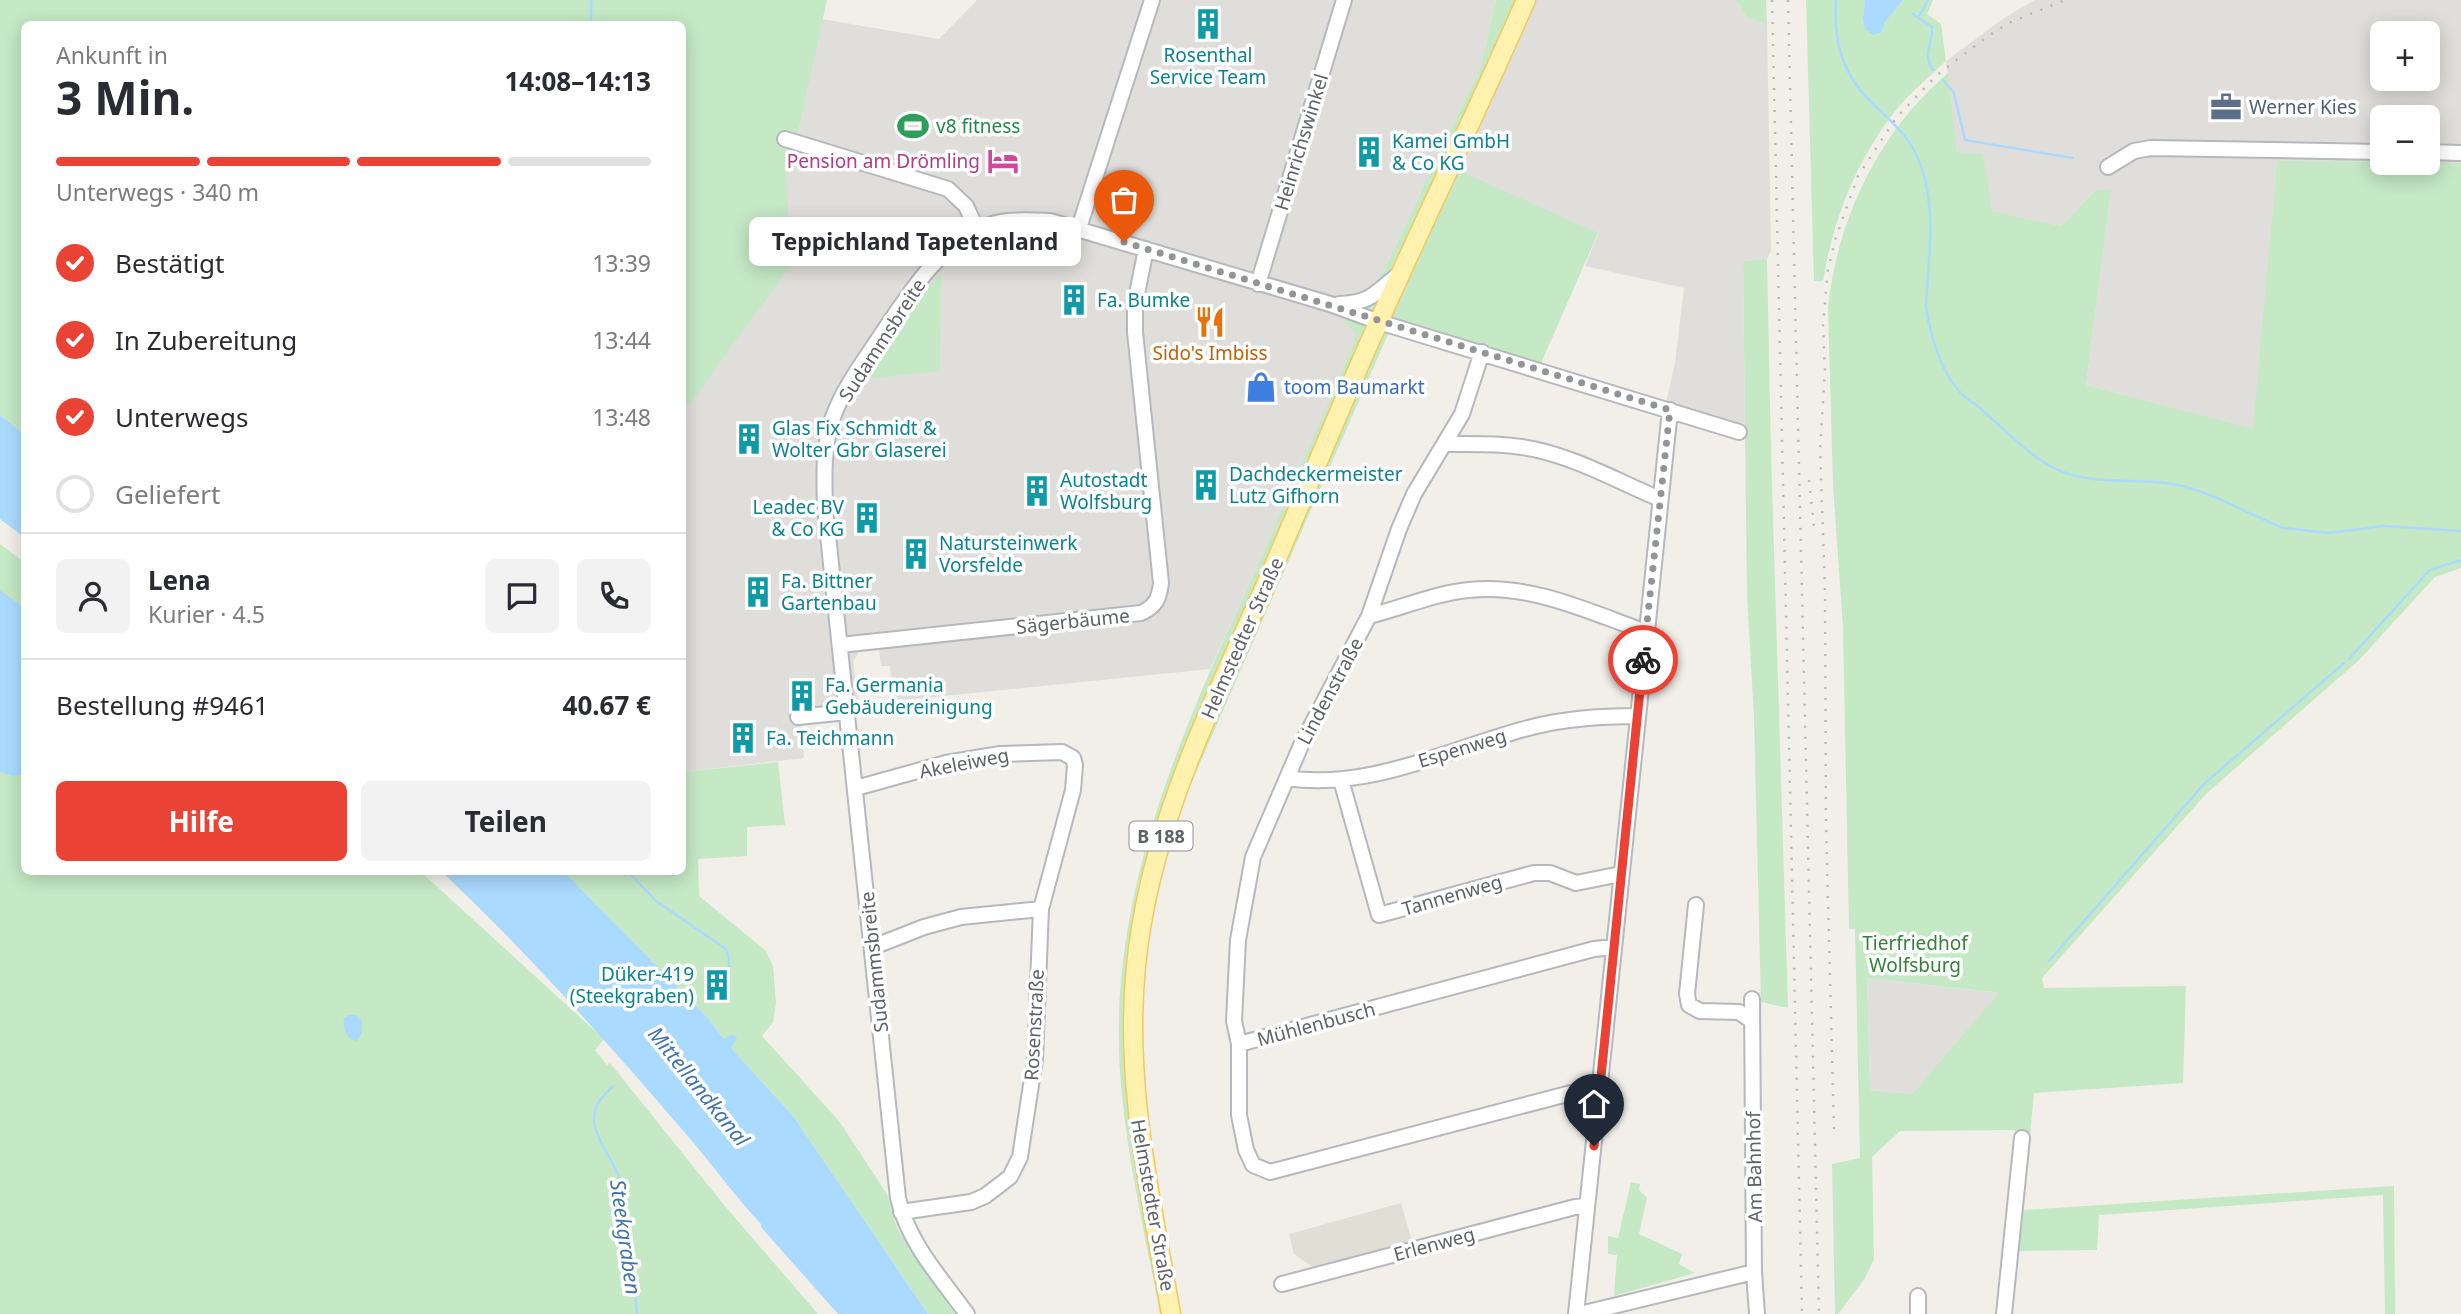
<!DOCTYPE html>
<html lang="de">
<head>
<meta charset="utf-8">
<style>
	:root { --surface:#fff; --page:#f2f2f3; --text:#2b2b33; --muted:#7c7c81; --line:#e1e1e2; --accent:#ea4335 }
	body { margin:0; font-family:"Noto Sans",sans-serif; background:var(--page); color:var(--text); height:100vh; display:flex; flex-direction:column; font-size:26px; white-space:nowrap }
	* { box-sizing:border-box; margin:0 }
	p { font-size:23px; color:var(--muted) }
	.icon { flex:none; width:38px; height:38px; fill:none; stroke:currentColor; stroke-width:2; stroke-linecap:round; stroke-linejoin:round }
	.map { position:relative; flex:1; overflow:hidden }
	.drawer { position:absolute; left:21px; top:21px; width:665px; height:854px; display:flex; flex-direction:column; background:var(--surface); border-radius:10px; box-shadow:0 4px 18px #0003 }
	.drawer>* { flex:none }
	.buttons { position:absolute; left:2370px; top:21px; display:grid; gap:14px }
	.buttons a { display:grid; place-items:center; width:70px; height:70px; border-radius:10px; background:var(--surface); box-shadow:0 4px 18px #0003; font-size:35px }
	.pin { position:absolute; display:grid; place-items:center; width:60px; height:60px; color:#fff; margin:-72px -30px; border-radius:50% 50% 50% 0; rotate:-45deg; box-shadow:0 0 7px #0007 }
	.pin .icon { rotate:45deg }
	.courier { position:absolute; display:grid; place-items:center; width:70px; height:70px; margin:-35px; border:5px solid #ea4335; border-radius:50%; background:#fff; color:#222; box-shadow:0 2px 9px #0007 }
	.bubble { position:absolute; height:49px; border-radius:10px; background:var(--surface); box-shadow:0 4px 18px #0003; font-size:23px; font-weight:700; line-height:49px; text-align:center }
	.headline em { font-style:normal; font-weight:700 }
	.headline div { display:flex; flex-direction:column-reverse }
	.headline { display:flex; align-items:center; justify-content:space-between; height:119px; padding:0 35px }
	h1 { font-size:46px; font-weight:700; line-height:52px }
	.bar { display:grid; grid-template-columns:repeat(4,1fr); gap:10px 7px; align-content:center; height:84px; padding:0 35px }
	.bar i { height:9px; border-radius:5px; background:var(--line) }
	.bar .selected { background:var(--accent) }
	.bar p { grid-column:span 4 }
	.line { display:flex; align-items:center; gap:18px; padding:0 35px; border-top:2px solid var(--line) }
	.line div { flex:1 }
	.round { display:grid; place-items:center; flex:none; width:74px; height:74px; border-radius:10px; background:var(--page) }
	ol { padding:0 35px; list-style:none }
	li { display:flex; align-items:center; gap:21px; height:77px }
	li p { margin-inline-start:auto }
	li .icon { padding:7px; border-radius:50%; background:var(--accent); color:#fff; stroke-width:4 }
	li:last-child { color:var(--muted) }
	li i { width:38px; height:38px; border:4px solid var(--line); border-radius:50% }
	.button { display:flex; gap:14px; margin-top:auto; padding:14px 35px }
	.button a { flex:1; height:80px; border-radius:10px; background:var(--accent); color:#fff; font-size:28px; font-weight:700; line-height:80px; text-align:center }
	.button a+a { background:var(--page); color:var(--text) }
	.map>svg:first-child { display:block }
	.industrial { fill:#e0deda; fill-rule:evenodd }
	.education { fill:#e1ded6 }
	.green { fill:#c5e8c5; fill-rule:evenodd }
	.water { fill:#aadaff }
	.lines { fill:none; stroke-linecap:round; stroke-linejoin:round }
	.stream { stroke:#aadaff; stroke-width:2.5 }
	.minor-casing { stroke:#b5b8bc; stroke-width:18 }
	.major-casing { stroke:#f2c960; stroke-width:21 }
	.minor { stroke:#fff; stroke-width:14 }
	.major { stroke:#fff2af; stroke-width:18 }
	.rail { stroke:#b6b7b8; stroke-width:2.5; stroke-dasharray:2 9; stroke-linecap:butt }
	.done { stroke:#929495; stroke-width:7; stroke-dasharray:0 12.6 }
	.route { stroke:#ea4335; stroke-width:9 }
	.labels { text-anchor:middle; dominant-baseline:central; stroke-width:7; stroke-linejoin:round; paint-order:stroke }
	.shield { fill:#fff; stroke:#8f9295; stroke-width:2 }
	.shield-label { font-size:18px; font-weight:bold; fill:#5f6368 }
	.culture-label { font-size:19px; fill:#0d838f; stroke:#fff; text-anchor:start }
	.service-label { font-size:19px; fill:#4e5e75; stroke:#fff; text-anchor:start }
	.leisure-label { font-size:19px; fill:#27864d; stroke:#fff; text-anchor:start }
	.street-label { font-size:19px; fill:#5f6368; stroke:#fff }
	.hotel-label { font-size:19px; fill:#b23c85; stroke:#fff; text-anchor:end }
	.food-label { font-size:19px; fill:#c56008; stroke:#fff }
	.shop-label { font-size:19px; fill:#366cbe; stroke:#fff; text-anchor:start }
	.park-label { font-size:19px; fill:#348238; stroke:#fff }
	.water-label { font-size:21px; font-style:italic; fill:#4174aa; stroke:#fff }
</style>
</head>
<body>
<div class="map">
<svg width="2461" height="1314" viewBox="0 0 2461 1314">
	<rect width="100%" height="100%" fill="#f1efe8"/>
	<!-- industrial -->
	<path class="industrial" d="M977,0H1496L1481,66L1384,270L1373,285L1353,294L1345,323L1355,332V340L1304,464L1210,669L894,701L890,666H881L879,650L859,652L853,661L860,714L801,721L804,758L683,772V405H689L786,130L798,133L822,19L939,39Z
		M1535,0H1734L1738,3L1747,18L1767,25L1771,251L1767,259L1743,261L1745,439L1663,416L1675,363L1684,288L1585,266L1598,234L1460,172Z
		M2035,0H2461V163H2427V117H2382V162H2277L2254,430L2086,385L2111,190H2096L2061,226L1991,211L1983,155L1957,152L1946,61L2004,18ZM2382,33H2427V79H2382Z
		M1867,978L2000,993L1912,1094L1870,1090Z"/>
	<!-- education -->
	<path class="education" d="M1401,1203L1413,1245L1317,1270L1294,1254L1289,1234Z"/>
	<!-- green -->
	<path class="green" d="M0,0H827L798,133L787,130L784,141L791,265L689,405H683L682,24H24V434L0,415Z
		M1496,0H1535L1460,171L1598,233L1535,377L1389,332L1179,811L1167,847L1153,908L1140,1018L1143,1099L1178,1314H1160C1142,1216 1116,1116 1119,1016C1124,856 1191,711 1256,569C1290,493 1323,417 1355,340V332L1345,323L1353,294L1373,285L1384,270L1481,66Z
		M1734,0H1766L1767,25L1747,18L1738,3Z
		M1806,0H1865L1863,18L1882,32L1885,22L1903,0H1933L1927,14L1941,24L1946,61C1928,78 1908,94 1893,114C1855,163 1833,221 1823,281H1814Z
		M1948,73L1957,152L1983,154L1992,211L2061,226L2096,190H2111L2086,385L2253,429L2277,161L2461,163V568L2435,577L2358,661L2206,794L2042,978L2044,988L2186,986L2183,1083L2034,1093L2023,1210L2394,1186L2395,1314H2385L2383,1195L2099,1215L2097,1250L2021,1251L2002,1249L2015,1130L1900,1131L1872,1157L1874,1259L1865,1278L1838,1314H1835L1832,1164L1860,1158L1855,929H1849L1843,628L1833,485L1828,307C1838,217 1879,132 1948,73ZM1867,978L1993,992L1999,993L1912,1094L1870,1090Z
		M1767,259L1771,453L1788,1008L1761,1002L1754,717L1747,595L1743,261Z
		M941,273L940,371L867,379C888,341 912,306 941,273Z
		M0,544L24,562V872H421L604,1039L595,1050L607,1065L610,1063L724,1205L818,1314H0Z
		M778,762L785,825L747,827V856L698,859L699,896L765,950L773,966L776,1003L773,1022L762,1036L839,1121L887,1194L897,1228L956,1314H928L793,1116L731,1048L736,1038L732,1034L724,1039L706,1016L564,872H682L683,772Z
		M1631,1182L1640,1184L1639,1190L1647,1198L1639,1234L1682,1254L1679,1264L1695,1273L1614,1296L1617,1255L1608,1254V1236L1618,1238Z"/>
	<!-- water -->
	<path class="water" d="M1865,0H1903L1885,22L1882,32L1873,35L1865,29L1863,18Z
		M0,415L24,434V537L0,519Z
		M0,590L24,608V774L13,776L0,772Z
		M442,872H564L706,1016L724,1039L732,1034L737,1038L731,1048L793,1116L928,1314H838L761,1227V1224C734,1195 711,1163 686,1134C608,1043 529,954 442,872Z
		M349,1015H356L362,1021V1032L357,1041C345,1040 343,1028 344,1018Z"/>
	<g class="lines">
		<!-- stream -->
		<path class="stream" d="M591,0V24
			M1836,0C1833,44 1843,76 1875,106C1890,120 1907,135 1916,154C1939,201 1928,257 1926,307C1931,340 1945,388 1975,404C1997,422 2030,457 2054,468C2095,488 2136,476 2179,485C2212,493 2251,515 2283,528L2328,533L2384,526L2461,531
			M1913,14L1932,27C1933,44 1922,54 1933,70
			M1918,18L1928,0
			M1943,80L1954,93L1965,140L2073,158
			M2349,659L2425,575L2430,570L2461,560
			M628,872L656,901L726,949C730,960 731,970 724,981
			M2049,961L2204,784L2344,663
			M613,1086C604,1095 595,1103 594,1117C593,1138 617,1164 622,1186C631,1228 633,1271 637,1314"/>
		<defs>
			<path id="minor" d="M785,139L948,189L966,206L977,230
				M2427,152L2461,153
				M2108,167L2134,151L2151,148L2382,152
				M1079,228L1152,0
				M1258,284L1344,0
				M1339,304C1375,302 1374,292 1401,273
				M1482,352L1462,414L1414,494L1399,529L1369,616L1302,743L1253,857L1238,940L1234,1021L1239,1044V1115L1246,1150L1253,1165L1270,1172L1571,1093L1598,1091
				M1446,444C1475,444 1505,443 1533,449C1577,458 1619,482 1660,499
				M1369,616C1402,608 1435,593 1469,590C1530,583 1590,612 1646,632
				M840,645L1141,613C1156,606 1159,599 1161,583L1135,332V304L1146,249
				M798,717L847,712
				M1287,778C1370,791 1453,747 1532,727C1567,718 1601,716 1638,716
				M1341,780L1379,915L1534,873H1550L1576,883L1621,874
				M856,788L946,763L1000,754L1062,752L1073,758L1075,765L1073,790L1041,909L1035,1059L1020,1157L1010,1177L985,1196L971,1202L901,1212
				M1696,905L1687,994L1689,1005L1700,1011L1739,1012L1752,1021
				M873,947L924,927L961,917L1041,909
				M1752,999L1754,1272L1757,1314
				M1239,1044L1594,949L1614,947
				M1282,1284L1575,1207L1587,1206
				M967,1314C940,1277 908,1242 898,1198L825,507C824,476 823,447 833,417C844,387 864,361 881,335C908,296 934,252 977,230C1001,218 1025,220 1050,221L1330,304L1379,322L1739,432
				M1576,1314L1670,410
				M1580,1314L1754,1272
				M1918,1314V1296
				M2004,1314L2022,1138"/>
			<path id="major" d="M1171,1314C1151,1198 1124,1084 1136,966C1150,823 1215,700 1272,570C1308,487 1342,402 1380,319C1428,212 1479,107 1526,0"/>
		</defs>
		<!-- minor casing -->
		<use href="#minor" class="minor-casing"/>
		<!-- major casing -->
		<use href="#major" class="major-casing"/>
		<!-- minor -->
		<use href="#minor" class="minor"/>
		<!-- major -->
		<use href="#major" class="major"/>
		<!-- rail -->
		<path class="rail" d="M1772,0L1802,1314
			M1788,0L1819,1314
			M1809,480L1814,527
			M1834,1129L1826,824L1825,590L1820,449L1825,371L1823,325L1828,269L1836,237L1858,176L1896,118L1937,75L1988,36L2011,22L2065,0"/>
	</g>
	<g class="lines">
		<!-- done -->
		<path class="done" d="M1124,242L1670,410L1643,660"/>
		<!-- route -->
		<path class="route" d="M1594,1146L1643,660"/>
	</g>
	<!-- icons -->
	<defs>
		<symbol id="building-bare" viewBox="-9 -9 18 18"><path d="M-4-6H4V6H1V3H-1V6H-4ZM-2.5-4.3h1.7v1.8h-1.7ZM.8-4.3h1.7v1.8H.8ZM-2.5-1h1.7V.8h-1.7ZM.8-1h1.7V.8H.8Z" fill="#0f9aa8" stroke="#fff" stroke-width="2.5" paint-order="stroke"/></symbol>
		<symbol id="office-bare" viewBox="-9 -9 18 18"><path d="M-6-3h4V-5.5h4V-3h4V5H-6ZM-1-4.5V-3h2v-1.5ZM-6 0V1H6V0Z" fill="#5c6f8a" stroke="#fff" stroke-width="2.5" paint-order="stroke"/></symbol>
		<symbol id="stadium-bare" viewBox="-9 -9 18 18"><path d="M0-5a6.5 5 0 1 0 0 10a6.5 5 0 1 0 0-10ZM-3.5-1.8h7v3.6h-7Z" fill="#2e9e5b" stroke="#fff" stroke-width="2.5" paint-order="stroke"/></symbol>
		<symbol id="hotel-bare" viewBox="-9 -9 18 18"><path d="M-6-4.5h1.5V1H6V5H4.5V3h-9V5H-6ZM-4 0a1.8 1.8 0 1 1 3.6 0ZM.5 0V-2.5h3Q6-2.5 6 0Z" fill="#d1479c" stroke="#fff" stroke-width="2.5" paint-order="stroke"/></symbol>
		<symbol id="restaurant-bare" viewBox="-9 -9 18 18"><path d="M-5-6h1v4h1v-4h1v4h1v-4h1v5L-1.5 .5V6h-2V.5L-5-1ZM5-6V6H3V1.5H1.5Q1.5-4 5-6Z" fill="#e8710a" stroke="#fff" stroke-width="2.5" paint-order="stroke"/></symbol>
		<symbol id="shop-bare" viewBox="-9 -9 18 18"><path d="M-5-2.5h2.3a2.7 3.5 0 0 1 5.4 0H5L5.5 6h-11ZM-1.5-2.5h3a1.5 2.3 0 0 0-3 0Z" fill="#3f7fe0" stroke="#fff" stroke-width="2.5" paint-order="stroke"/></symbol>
	</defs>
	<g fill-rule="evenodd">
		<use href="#building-bare" x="1186" y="2" width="44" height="44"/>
		<use href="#office-bare" x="2204" y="85" width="44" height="44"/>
		<use href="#stadium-bare" x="891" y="104" width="44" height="44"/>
		<use href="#building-bare" x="1347" y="130" width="44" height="44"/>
		<use href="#hotel-bare" x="981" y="139" width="44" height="44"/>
		<use href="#building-bare" x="1052" y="278" width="44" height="44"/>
		<use href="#restaurant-bare" x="1188" y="300" width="44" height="44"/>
		<use href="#shop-bare" x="1239" y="365" width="44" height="44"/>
		<use href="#building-bare" x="727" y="417" width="44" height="44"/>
		<use href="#building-bare" x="1184" y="463" width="44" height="44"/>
		<use href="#building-bare" x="1015" y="469" width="44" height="44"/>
		<use href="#building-bare" x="845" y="496" width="44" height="44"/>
		<use href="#building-bare" x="894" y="532" width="44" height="44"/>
		<use href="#building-bare" x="736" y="570" width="44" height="44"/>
		<use href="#building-bare" x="780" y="674" width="44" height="44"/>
		<use href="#building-bare" x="721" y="716" width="44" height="44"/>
		<use href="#building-bare" x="695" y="963" width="44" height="44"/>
	</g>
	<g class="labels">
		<!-- shield labels -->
		<rect class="shield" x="1129.5" y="821.5" width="63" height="29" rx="5"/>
		<g class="shield-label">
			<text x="1161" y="836">B 188</text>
		</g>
		<!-- culture labels -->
		<g class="culture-label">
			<text x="1208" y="55" text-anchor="middle">Rosenthal<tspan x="1208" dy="22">Service Team</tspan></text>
			<text x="1392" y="141">Kamei GmbH<tspan x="1392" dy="22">&amp; Co KG</tspan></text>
			<text x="1097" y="300">Fa. Bumke</text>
			<text x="772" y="428">Glas Fix Schmidt &amp;<tspan x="772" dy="22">Wolter Gbr Glaserei</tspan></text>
			<text x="1229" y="474">Dachdeckermeister<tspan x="1229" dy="22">Lutz Gifhorn</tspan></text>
			<text x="1060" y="480">Autostadt<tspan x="1060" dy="22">Wolfsburg</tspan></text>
			<text x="844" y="507" text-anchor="end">Leadec BV<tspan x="844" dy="22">&amp; Co KG</tspan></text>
			<text x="939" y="543">Natursteinwerk<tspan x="939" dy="22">Vorsfelde</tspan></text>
			<text x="781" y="581">Fa. Bittner<tspan x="781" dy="22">Gartenbau</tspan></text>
			<text x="825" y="685">Fa. Germania<tspan x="825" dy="22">Gebäudereinigung</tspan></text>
			<text x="766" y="738">Fa. Teichmann</text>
			<text x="694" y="974" text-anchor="end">Düker-419<tspan x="694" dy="22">(Steekgraben)</tspan></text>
		</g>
		<!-- service labels -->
		<g class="service-label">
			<text x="2249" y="107">Werner Kies</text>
		</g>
		<!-- leisure labels -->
		<g class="leisure-label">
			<text x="936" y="126">v8 fitness</text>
		</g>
		<!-- street labels -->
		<g class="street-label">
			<text transform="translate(1301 142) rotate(-73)">Heinrichswinkel</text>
			<text transform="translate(882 340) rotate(-57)">Sudammsbreite</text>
			<text transform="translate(1073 621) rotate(-6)">Sägerbäume</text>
			<text transform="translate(1242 638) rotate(-66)">Helmstedter Straße</text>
			<text transform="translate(1330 691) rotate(-62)">Lindenstraße</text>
			<text transform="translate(1462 748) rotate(-17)">Espenweg</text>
			<text transform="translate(964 763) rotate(-11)">Akeleiweg</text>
			<text transform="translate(1452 895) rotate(-16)">Tannenweg</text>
			<text transform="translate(874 962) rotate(-96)">Sudammsbreite</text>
			<text transform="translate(1316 1024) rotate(-15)">Mühlenbusch</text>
			<text transform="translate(1034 1025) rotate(-87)">Rosenstraße</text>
			<text transform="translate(1754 1167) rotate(-91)">Am Bahnhof</text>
			<text transform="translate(1153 1205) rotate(80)">Helmstedter Straße</text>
			<text transform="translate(1434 1244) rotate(-15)">Erlenweg</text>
		</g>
		<!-- hotel labels -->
		<g class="hotel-label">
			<text x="980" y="161">Pension am Drömling</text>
		</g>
		<!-- food labels -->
		<g class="food-label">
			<text x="1210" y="353">Sido's Imbiss</text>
		</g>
		<!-- shop labels -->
		<g class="shop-label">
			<text x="1284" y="387">toom Baumarkt</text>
		</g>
		<!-- park labels -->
		<g class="park-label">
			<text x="1915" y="943">Tierfriedhof<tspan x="1915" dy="22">Wolfsburg</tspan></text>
		</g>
		<!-- water labels -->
		<g class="water-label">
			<text transform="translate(699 1086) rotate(51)">Mittellandkanal</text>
			<text transform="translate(626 1237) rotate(82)">Steekgraben</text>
		</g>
	</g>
</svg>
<div class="buttons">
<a>+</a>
<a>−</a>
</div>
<div class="pin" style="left:1124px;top:242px;background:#ea580c"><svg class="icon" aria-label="bag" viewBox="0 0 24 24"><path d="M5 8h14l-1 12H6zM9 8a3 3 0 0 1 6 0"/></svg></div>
<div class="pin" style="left:1594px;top:1146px;background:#1f2937"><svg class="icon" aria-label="home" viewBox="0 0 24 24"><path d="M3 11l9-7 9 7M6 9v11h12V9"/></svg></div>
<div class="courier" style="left:1643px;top:660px"><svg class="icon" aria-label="bike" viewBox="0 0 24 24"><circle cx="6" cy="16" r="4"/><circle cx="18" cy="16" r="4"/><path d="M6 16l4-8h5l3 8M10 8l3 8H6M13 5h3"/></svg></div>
<div class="bubble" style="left:749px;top:217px;width:332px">Teppichland Tapetenland</div>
<section class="drawer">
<div class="headline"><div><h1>3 Min.</h1><p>Ankunft in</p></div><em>14:08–14:13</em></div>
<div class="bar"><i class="selected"></i><i class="selected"></i><i class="selected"></i><i></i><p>Unterwegs · 340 m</p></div>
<ol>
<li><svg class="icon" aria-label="check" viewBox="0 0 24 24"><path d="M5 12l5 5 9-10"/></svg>Bestätigt<p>13:39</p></li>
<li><svg class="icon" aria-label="check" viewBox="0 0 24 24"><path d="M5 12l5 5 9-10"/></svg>In Zubereitung<p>13:44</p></li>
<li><svg class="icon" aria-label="check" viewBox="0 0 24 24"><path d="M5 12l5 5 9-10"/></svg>Unterwegs<p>13:48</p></li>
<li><i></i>Geliefert</li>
</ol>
<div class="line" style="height:126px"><a class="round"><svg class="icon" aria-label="person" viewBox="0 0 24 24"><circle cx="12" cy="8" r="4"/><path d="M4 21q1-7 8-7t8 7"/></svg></a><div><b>Lena</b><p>Kurier · 4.5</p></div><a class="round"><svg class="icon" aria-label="chat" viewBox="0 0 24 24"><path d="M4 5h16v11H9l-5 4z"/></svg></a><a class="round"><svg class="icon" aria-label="phone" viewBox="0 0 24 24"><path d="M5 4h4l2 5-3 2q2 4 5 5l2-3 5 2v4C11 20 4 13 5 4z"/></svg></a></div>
<div class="line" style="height:91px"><div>Bestellung #9461</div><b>40.67 €</b></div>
<div class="button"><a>Hilfe</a><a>Teilen</a></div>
</section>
</div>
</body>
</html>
